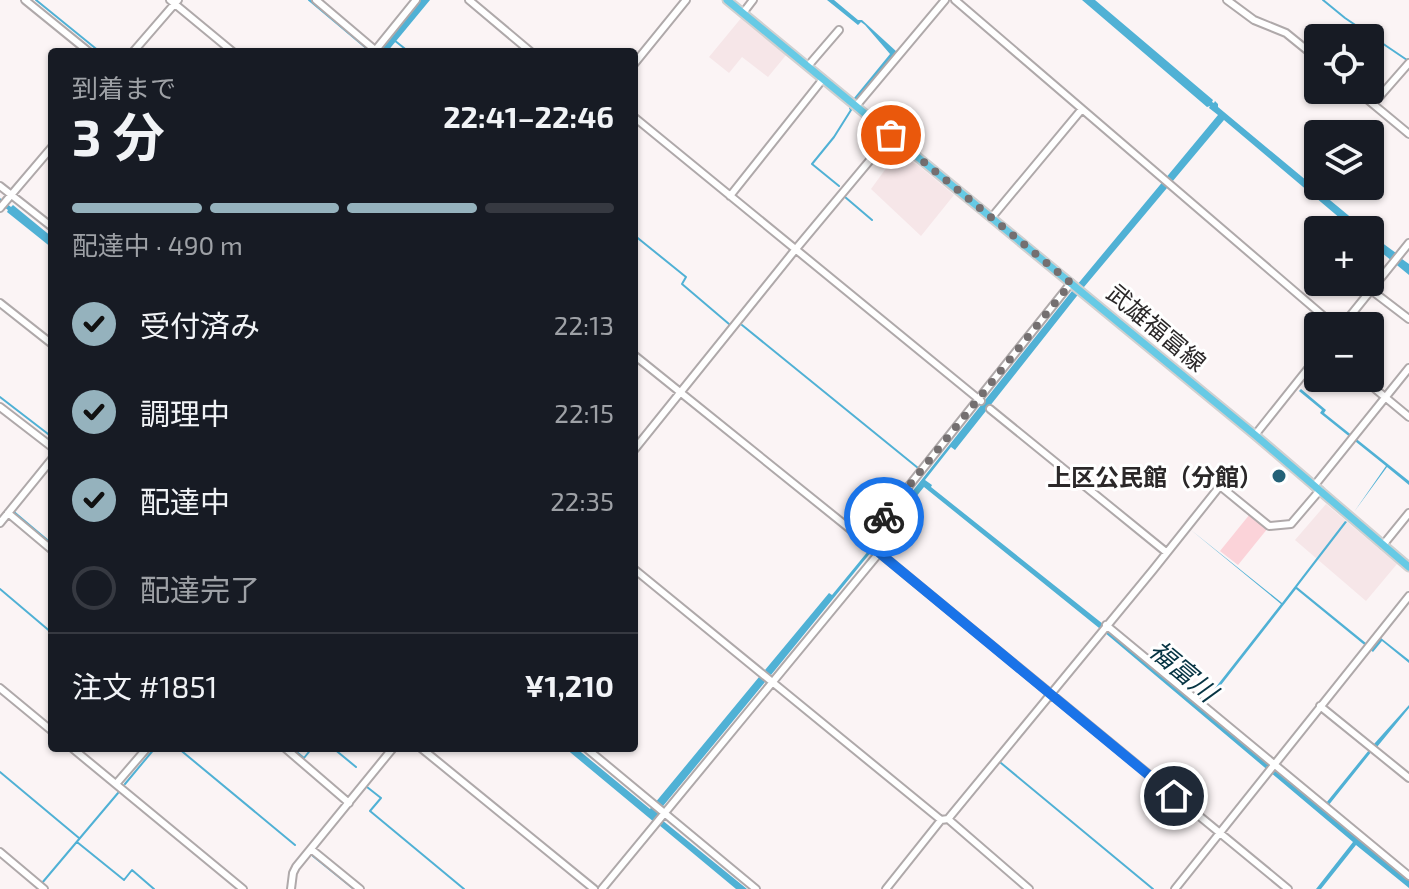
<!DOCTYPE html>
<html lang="ja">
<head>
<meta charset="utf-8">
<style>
	:root { --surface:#171b24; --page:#20242c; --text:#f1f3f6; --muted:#9ea1a6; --line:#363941; --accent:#95b2bd }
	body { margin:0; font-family:"Exo 2","Noto Sans JP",sans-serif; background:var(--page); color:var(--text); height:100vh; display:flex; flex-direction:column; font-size:30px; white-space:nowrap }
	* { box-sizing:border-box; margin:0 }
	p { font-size:26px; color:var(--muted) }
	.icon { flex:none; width:44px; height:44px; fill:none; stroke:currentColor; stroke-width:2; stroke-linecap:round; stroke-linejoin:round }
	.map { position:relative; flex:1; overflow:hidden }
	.side { position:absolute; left:48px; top:48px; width:590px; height:704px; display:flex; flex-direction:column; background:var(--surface); border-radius:8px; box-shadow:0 2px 6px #0004 }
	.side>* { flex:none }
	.tools { position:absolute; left:1304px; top:24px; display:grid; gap:16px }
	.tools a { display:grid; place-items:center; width:80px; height:80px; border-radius:8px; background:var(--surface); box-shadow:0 2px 6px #0004; font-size:40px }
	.pin { position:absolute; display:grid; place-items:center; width:68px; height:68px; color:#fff; margin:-34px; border:4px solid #fff; border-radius:50%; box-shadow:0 2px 8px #0007 }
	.courier { position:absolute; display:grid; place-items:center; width:80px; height:80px; margin:-40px; border:6px solid #1a73e8; border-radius:50%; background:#fff; color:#222; box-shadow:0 2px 10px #0007 }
	.headline em { font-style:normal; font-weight:700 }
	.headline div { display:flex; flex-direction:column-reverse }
	.headline { display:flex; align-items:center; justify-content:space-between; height:136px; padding:0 24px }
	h1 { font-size:52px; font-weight:700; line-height:60px }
	.bar { display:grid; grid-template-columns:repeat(4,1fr); gap:12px 8px; align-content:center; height:96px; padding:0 24px }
	.bar i { height:10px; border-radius:6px; background:var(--line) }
	.bar .current { background:var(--accent) }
	.bar p { grid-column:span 4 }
	.line { display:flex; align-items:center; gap:20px; padding:0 24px; border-top:2px solid var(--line) }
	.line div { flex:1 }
	ol { padding:0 24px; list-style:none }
	li { display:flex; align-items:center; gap:24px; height:88px }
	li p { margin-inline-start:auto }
	li .icon { padding:8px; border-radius:50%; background:var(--accent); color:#111; stroke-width:4 }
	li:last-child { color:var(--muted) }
	li i { width:44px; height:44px; border:4px solid var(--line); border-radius:50% }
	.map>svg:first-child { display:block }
	.built { fill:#f6e6e8 }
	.green { fill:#fbd3d9 }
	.water { fill:#50b1d5 }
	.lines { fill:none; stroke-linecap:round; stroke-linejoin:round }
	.stream { stroke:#50b1d5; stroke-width:2 }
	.minor-casing { stroke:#afa9aa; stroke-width:10 }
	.major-casing { stroke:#d0d0d0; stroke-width:11 }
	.minor { stroke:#fff; stroke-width:6 }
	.major { stroke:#67cae5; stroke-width:7 }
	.done { stroke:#746f70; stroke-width:8; stroke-dasharray:0 14.4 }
	.route { stroke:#1a73e8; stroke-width:10 }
	.poi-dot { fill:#246278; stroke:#fff; stroke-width:3 }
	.labels { text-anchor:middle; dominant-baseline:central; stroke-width:6; stroke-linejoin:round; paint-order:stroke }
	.street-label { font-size:24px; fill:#2b2829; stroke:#fff }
	.poi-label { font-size:24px; font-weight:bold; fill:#2b2829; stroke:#fff; text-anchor:end }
	.water-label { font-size:26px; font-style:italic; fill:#063443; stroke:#fff }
</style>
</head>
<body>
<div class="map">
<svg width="1409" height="889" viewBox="0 0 1409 889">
	<rect width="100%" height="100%" fill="#fbf4f5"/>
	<!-- built -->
	<path class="built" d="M742,17L787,54L768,77L742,57L729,73L709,57Z
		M889,143L907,159L918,165L954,195L921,236L871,189L887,167L876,157Z
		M1326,504L1397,564L1366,601L1295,540Z"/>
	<!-- green -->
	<path class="green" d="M1250,514L1268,528L1238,565L1220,551Z"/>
	<!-- water -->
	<path class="water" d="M420,0H430L387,52H377Z
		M827,0H834L858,20H862L897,52L857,101L854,98L890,54L865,25L861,22L858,25Z
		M1082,0H1095L1213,100L1212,102L1214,103L1215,101L1218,104V107L1366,230H1354L1224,120L1084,287L955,450L951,447L925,480L932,485L931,487L1108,628L1201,706L1281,604L1191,530L1282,603L1345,521L1347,522L1297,587L1372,648L1381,638L1409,660V663L1382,641L1373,652L1296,589L1203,708L1322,808L1369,750L1371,751L1374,744L1409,705V708L1377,747L1376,746L1328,806L1326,805L1323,809L1409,880V888L1356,845L1321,889H1316L1353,842L1104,632L924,487L771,675L769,674L764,680L765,682L659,811L662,820L747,889H736L659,825L660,823L654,822L565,748H576L650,809L759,677L761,678L767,672L765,670L829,593L832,595L869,550L873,544L872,542L1072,291L1218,115L1209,108L1210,106L1207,107Z
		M0,198L11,207L13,205L52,237V248L7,212L8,210L0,204Z
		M1370,234L1396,253V255L1400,260L1402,259L1409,264V275L1370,243Z
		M1301,389L1326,410L1324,413L1409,481V485L1387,467L1354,512L1386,466L1320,413L1322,410L1299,391Z"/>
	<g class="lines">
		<!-- stream -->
		<path class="stream" d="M36,0L100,52
			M309,0L371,52
			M1323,0L1345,18L1407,60L1409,59
			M394,40L409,52
			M839,186L812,164L834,137L851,110L850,108
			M845,197L872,220
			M634,235L686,277L682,284L729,324
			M742,325L918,468
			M0,397L52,437
			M14,512L52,544
			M0,589L52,633
			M178,748L295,845
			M292,748L304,758L312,748
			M333,748L356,767
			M1001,763L1153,889
			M0,772L79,838
			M125,784L155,748
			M367,787L381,798L370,811L464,889
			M77,842L124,880L132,870L154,889
			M313,856L354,889
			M42,883L118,793
			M37,889V888"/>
		<defs>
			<path id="minor" d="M25,0L89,52
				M170,0L233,52
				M316,0L375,50
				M469,0L531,52
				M955,0L1335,326
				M1227,0L1254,20L1286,33L1318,59
				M743,13L753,0
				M133,52L178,0
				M374,52L416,0
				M634,64L686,0
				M808,66L839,30
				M1356,90L1409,134
				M1373,104L1409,63
				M856,106L945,0
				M634,117L981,401
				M0,186L52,227
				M730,196L823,79
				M0,208L52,147
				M992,217L1082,109
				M1371,290L1409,319
				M0,303L52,344
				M1342,326L1409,243
				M634,355L865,541L1288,889
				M1362,378L1409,417
				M0,407L52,447
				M990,409L1166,552
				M1255,435L1318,356
				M634,450L795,250L891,135
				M1314,486L1409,368
				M8,513L52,550
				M0,523L52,459
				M865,541L1071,283
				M1383,545L1409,513
				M634,569L941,820
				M1106,625L1409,876
				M0,688L52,731
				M1320,706L1409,778
				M72,748L243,889
				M285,748L349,803
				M421,748L594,889
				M586,748L756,889
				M116,784L147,748
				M948,819L1029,889
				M311,849L360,889
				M0,852L44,889
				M291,889L293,873L296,867L393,748
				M602,889L879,553
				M886,889L941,820L948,819L1153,570L1220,486L1269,526L1291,524L1320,490
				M1175,889L1409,596"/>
			<path id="major" d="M727,0L1255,435L1409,567"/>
		</defs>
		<!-- minor casing -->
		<use href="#minor" class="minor-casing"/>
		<!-- major casing -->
		<use href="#major" class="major-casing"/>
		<!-- minor -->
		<use href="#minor" class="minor"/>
		<!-- major -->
		<use href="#major" class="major"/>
	</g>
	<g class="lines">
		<!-- done -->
		<path class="done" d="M884,517L1071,283L891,135"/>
		<!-- route -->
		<path class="route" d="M884,517L865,541L1174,796"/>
	</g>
	<!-- markers -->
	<circle class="poi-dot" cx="1279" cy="476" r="8"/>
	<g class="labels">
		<!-- street labels -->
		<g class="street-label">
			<text transform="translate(1157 327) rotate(40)">武雄福富線</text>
		</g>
		<!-- poi labels -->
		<g class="poi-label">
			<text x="1263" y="476">上区公民館（分館）</text>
		</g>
		<!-- water labels -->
		<g class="water-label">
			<text transform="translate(1184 670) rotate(40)">福富川</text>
		</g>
	</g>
</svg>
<div class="tools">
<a><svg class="icon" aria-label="locate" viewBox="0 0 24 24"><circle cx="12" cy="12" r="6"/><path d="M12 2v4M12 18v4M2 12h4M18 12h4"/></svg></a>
<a><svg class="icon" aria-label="layers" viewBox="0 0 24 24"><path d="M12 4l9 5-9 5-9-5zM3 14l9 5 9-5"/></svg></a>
<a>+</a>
<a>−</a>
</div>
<div class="pin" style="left:891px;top:135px;background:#ea580c"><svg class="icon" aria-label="bag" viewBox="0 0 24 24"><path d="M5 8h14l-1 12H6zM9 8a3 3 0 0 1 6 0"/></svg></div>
<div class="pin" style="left:1174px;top:796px;background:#1f2937"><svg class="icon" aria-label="home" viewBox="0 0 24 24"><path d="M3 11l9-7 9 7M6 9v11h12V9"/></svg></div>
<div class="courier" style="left:884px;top:517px"><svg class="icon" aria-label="bike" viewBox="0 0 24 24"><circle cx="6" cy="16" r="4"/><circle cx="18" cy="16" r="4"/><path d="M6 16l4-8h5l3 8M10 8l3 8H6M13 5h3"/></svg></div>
<section class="side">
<div class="headline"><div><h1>3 分</h1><p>到着まで</p></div><em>22:41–22:46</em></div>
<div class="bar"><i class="current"></i><i class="current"></i><i class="current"></i><i></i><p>配達中 · 490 m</p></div>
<ol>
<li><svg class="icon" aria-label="check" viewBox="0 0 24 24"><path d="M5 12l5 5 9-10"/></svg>受付済み<p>22:13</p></li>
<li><svg class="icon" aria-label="check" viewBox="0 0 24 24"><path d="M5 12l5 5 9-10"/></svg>調理中<p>22:15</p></li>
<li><svg class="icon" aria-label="check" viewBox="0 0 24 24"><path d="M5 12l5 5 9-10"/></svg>配達中<p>22:35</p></li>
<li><i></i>配達完了</li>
</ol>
<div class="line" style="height:104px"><div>注文 #1851</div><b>¥1,210</b></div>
</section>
</div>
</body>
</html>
